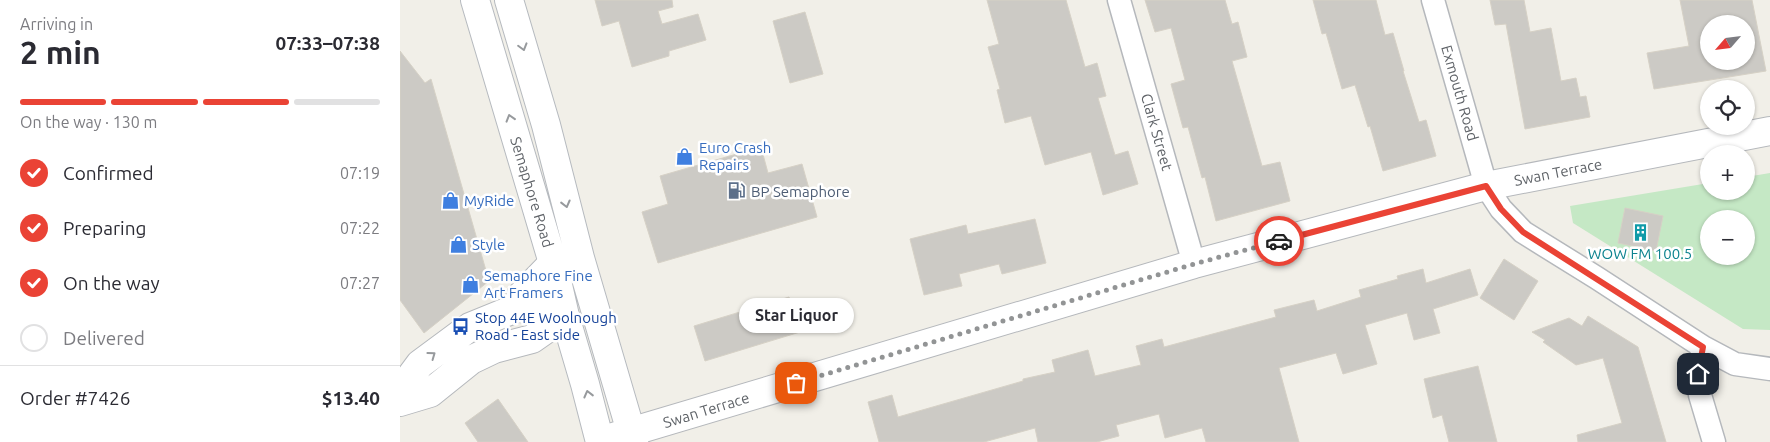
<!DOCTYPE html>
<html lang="en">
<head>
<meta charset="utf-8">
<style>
	:root { --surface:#fff; --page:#f2f2f3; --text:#2b2b33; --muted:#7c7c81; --line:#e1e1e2; --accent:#ea4335 }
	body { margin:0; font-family:Ubuntu,sans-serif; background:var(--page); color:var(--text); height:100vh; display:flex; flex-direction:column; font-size:19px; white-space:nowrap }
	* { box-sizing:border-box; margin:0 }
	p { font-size:16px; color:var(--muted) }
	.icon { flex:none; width:28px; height:28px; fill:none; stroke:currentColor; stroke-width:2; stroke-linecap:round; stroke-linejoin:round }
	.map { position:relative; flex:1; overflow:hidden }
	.details { display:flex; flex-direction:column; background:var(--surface); width:400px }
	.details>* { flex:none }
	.needle { width:32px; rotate:242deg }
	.tools { position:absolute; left:1300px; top:15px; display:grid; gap:10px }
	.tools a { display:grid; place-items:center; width:55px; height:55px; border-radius:50%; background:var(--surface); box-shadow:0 1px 4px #0004; font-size:25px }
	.pin { position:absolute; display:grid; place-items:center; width:42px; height:42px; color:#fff; margin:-21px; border-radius:10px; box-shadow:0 2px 8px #0006 }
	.courier { position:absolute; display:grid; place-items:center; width:50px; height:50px; margin:-25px; border:4px solid #ea4335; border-radius:50%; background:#fff; color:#222; box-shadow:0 1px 6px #0007 }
	.bubble { position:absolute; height:35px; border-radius:18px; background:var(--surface); box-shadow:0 1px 4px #0004; font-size:16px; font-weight:600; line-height:35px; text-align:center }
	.head em { font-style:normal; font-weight:600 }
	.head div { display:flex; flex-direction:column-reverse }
	.head { display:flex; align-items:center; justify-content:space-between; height:85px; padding:0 20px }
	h1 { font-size:32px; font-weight:600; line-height:38px }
	.bar { display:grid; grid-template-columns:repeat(4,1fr); gap:8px 5px; align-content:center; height:60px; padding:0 20px }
	.bar i { height:6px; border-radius:4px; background:var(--line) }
	.bar .current { background:var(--accent) }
	.bar p { grid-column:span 4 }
	.line { display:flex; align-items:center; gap:12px; padding:0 20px; border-top:1px solid var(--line) }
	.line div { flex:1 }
	ol { padding:0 20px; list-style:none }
	li { display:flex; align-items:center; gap:15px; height:55px }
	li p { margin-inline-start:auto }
	li .icon { padding:5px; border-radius:50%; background:var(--accent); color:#fff; stroke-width:4 }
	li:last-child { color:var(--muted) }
	li i { width:28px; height:28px; border:2px solid var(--line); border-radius:50% }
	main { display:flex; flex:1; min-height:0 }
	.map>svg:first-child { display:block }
	.green { fill:#c5e8c5; fill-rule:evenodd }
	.building { fill:#cccac5; stroke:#d6d1c6; fill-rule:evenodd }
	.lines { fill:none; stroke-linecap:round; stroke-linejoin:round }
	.minor-casing { stroke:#b5b8bc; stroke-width:25 }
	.tertiary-casing { stroke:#b5b8bc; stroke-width:30 }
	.secondary-casing { stroke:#b6babf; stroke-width:30 }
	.minor { stroke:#fff; stroke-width:22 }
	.tertiary { stroke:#fff; stroke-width:28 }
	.secondary { stroke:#fff; stroke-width:28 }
	.oneway { stroke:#979a9d }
	.done { stroke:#929495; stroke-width:5; stroke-dasharray:0 9 }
	.route { stroke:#ea4335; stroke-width:6 }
	.labels { text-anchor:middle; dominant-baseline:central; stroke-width:5; stroke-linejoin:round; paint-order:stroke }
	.street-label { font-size:15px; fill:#5f6368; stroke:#fff }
	.shop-label { font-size:15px; fill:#366cbe; stroke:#fff; text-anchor:start }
	.service-label { font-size:15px; fill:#4e5e75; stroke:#fff; text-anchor:start }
	.culture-label { font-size:15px; fill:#0d838f; stroke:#fff }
	.transit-label { font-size:15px; fill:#164399; stroke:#fff; text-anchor:start }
</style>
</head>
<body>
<main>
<section class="details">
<div class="head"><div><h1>2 min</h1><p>Arriving in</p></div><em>07:33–07:38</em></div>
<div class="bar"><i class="current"></i><i class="current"></i><i class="current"></i><i></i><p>On the way · 130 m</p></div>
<ol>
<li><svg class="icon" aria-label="check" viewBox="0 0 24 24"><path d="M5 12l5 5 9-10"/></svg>Confirmed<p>07:19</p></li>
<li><svg class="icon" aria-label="check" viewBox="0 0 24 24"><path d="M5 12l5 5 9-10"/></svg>Preparing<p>07:22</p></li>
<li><svg class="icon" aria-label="check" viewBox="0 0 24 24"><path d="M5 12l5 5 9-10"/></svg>On the way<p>07:27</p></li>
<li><i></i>Delivered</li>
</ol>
<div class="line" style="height:65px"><div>Order #7426</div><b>$13.40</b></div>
</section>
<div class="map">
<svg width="1370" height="442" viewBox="0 0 1370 442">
	<rect width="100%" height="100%" fill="#f1efe8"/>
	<!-- green -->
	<path class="green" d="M1370,173V330L1343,329L1173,223L1170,206L1309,183V191H1346V177ZM1309,219H1346V256H1309Z"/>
	<!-- building -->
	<path class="building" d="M195,0H272L273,7L258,11L262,24L298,14L306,40L269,51V56L232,67L219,21L202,26Z
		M587,0H666L685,67L697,63L706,96L698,98L715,155L728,151L738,184L703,195L691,152L645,165L631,116L605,123L597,90L600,89L588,47L599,44Z
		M745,0H825L832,24L838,22L847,57L832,61L862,166L880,162L890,201L816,221L805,177L802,178L788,127L783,128L771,84L785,80L771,28L755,32Z
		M913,0H976L985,35L993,33L1004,71H1003L1019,122L1026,120L1036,156L983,171L970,126L968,127L955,85L942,89L926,33L922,34Z
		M1090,0H1124L1130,32L1151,28L1161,81L1176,78L1180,97L1186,96L1190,117L1125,129L1106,24L1095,25Z
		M1280,0H1352L1366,71L1254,89L1247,53L1289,46ZM1309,24H1346V61H1309Z
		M405,12L423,74L390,83L373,21Z
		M0,51L25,83L31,79L89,281L24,333L0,300Z
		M361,147L368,173L402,164L417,217L258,263L242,212L268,204L260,176Z
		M1225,208L1263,216L1256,251L1218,243Z
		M635,219L646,263L602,274L599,264L559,274L562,286L524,295L510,239L566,225L568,234Z
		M1104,259L1138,281L1114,320L1080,298Z
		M1023,269L1026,283L1070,269L1078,295L1033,309L1040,333L1014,340L1007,313L965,325L977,364L943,374L936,353L879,368L899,442H806L802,428L765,438L759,414L716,425L719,436L697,442H638L635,428L584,442H479L468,402L492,395L498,417L623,381V379L655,372L652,360L688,350L695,376L741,365L736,346L762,339L764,347L876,317L874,310L914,300L917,311L961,297L959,290L998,279L997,276Z
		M389,297L400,332L305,361L294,326Z
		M1188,316L1238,347L1266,442H1178L1177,435L1222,423L1203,358L1176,365L1143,342L1145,340L1132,332L1169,318L1182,326Z
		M1078,366L1097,442H1049L1042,415L1033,418L1024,379Z
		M98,399L128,442H78L65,423Z"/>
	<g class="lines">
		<defs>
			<path id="minor" d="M719,0L794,264
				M1033,0L1086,186L1101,209L1123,232L1197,278L1303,347L1335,364L1370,369
				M1303,347L1298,374L1300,395L1314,442"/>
			<path id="tertiary" d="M119,307L120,297L153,263
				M0,391L20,364L70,327L119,307C124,310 156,315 165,316
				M0,402L30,393L71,360L94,349L132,339L165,316
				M200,441L794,264L1086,186L1370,131"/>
			<path id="secondary" d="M75,0L153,263L165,316L185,384L200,442
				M109,0L146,125L180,258L234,442"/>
		</defs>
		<!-- minor casing -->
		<use href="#minor" class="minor-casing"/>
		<!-- tertiary casing -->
		<use href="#tertiary" class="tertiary-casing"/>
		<!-- secondary casing -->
		<use href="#secondary" class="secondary-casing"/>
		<!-- minor -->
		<use href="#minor" class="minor"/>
		<!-- tertiary -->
		<use href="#tertiary" class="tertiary"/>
		<!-- secondary -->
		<use href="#secondary" class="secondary"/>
	</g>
	<!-- one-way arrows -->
	<defs><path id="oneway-chevron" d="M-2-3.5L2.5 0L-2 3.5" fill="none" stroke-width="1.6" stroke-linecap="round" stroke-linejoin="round" transform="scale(1.25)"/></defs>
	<g class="oneway">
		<use href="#oneway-chevron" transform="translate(123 47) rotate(74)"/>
		<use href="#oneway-chevron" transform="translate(110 118) rotate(-107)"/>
		<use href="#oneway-chevron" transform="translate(166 204) rotate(76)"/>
		<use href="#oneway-chevron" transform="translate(32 355) rotate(-36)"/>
		<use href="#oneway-chevron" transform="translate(188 394) rotate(-104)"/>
	</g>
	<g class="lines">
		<!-- done -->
		<path class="done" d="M396,383L794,264L879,241"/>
		<!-- route -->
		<path class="route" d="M879,241L1086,186L1101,209L1123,232L1303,347L1298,374"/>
	</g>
	<!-- icons -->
	<defs>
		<symbol id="shop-bare" viewBox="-9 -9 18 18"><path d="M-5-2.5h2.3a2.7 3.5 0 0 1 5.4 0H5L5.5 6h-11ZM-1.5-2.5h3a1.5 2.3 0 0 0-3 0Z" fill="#3f7fe0" stroke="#fff" stroke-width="2.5" paint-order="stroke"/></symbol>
		<symbol id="fuel-bare" viewBox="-9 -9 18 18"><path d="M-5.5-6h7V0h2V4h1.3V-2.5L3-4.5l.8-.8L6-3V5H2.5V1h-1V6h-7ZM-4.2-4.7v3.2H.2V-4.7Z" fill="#5c6f8a" stroke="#fff" stroke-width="2.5" paint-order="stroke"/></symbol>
		<symbol id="building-bare" viewBox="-9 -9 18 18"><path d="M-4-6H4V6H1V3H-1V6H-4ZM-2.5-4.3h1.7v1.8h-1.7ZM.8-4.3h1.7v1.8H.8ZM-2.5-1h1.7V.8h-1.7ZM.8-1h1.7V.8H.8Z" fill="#0f9aa8" stroke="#fff" stroke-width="2.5" paint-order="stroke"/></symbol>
		<symbol id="bus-bare" viewBox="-9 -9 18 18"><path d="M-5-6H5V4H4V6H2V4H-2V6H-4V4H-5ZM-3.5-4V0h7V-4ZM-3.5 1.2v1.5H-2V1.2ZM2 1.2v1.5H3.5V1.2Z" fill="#1a4fb4" stroke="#fff" stroke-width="2.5" paint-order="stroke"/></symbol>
	</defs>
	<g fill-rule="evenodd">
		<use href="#shop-bare" x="272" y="144" width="25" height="25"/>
		<use href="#fuel-bare" x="324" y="178" width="25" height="25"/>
		<use href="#shop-bare" x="38" y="188" width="25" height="25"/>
		<use href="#building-bare" x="1228" y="220" width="25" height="25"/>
		<use href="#shop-bare" x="46" y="232" width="25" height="25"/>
		<use href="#shop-bare" x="58" y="272" width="25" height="25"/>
		<use href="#bus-bare" x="48" y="314" width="25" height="25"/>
	</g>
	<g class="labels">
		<!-- street labels -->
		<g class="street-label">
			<text transform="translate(1060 93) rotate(74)">Exmouth Road</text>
			<text transform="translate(757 132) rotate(74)">Clark Street</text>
			<text transform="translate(1158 172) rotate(-11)">Swan Terrace</text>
			<text transform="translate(132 192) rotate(73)">Semaphore Road</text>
			<text transform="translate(306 410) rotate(-17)">Swan Terrace</text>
		</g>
		<!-- shop labels -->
		<g class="shop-label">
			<text x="299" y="147">Euro Crash<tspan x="299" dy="17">Repairs</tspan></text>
			<text x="64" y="200">MyRide</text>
			<text x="72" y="244">Style</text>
			<text x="84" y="275">Semaphore Fine<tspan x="84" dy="17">Art Framers</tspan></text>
		</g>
		<!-- service labels -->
		<g class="service-label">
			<text x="351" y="191">BP Semaphore</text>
		</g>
		<!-- culture labels -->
		<g class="culture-label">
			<text x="1240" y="253">WOW FM 100.5</text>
		</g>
		<!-- transit labels -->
		<g class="transit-label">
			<text x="75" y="317">Stop 44E Woolnough<tspan x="75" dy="17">Road - East side</tspan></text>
		</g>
	</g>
</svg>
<div class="tools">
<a><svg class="needle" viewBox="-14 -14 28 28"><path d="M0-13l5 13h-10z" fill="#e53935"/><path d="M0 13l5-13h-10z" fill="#7c7c81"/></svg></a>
<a><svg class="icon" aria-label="locate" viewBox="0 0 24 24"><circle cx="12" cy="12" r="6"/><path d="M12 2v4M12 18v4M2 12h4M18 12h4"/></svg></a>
<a>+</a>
<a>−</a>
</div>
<div class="pin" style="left:396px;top:383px;background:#ea580c"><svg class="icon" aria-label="bag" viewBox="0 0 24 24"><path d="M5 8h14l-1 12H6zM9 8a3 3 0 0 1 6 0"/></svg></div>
<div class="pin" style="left:1298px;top:374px;background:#1f2937"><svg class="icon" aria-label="home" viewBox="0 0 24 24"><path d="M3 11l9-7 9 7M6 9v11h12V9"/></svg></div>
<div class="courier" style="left:879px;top:241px"><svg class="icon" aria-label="car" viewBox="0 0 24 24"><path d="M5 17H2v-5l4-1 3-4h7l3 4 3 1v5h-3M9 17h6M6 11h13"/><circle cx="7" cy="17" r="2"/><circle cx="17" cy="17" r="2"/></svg></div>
<div class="bubble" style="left:339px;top:298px;width:115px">Star Liquor</div>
</div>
</main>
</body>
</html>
